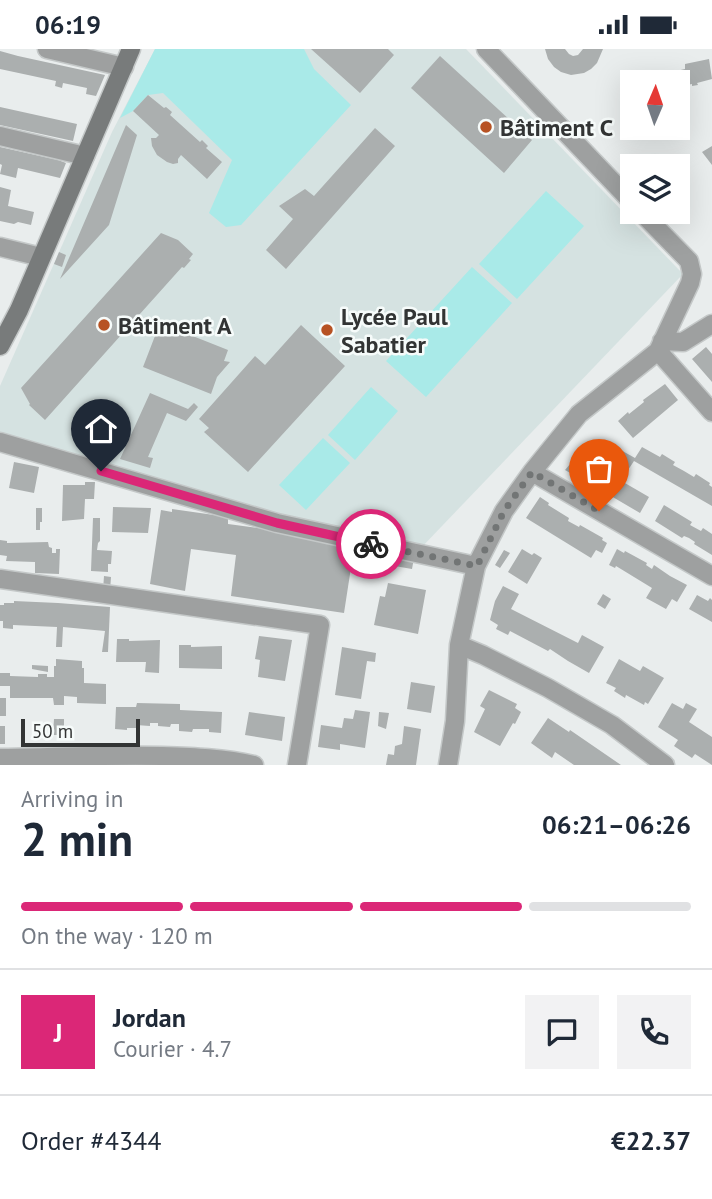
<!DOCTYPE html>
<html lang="en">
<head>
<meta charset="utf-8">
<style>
	:root { --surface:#fff; --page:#f2f2f3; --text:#1f2937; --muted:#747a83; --line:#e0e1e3; --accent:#db2777 }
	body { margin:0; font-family:"PT Sans",sans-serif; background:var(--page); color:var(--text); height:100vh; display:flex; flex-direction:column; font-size:26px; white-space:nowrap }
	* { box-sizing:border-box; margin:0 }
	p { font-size:23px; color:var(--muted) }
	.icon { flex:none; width:38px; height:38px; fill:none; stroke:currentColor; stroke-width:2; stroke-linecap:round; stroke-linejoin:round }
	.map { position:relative; height:716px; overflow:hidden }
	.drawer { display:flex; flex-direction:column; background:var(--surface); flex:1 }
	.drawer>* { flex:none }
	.needle { width:46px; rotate:2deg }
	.controls { position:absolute; left:620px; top:21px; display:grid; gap:14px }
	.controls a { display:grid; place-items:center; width:70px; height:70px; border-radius:0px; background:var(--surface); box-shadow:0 7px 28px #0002; font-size:35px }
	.scale { position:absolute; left:21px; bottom:18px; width:119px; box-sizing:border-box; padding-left:7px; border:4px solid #323434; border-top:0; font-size:19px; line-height:24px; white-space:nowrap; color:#323434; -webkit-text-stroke:5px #f6fbfa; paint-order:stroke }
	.pin { position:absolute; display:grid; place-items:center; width:60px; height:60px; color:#fff; margin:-72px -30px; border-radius:50% 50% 50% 0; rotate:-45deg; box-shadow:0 0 7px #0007 }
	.pin .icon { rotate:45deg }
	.courier { position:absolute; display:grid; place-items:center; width:70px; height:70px; margin:-35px; border:5px solid #db2777; border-radius:50%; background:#fff; color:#222; box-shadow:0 2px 9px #0007 }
	.head em { font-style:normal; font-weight:700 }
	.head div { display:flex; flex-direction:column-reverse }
	.head { display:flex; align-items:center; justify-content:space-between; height:119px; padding:0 21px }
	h1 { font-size:46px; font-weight:700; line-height:52px }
	.bar { display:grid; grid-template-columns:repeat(4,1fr); gap:10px 7px; align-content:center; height:84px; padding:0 21px }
	.bar i { height:9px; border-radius:5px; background:var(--line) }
	.bar .on { background:var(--accent) }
	.bar p { grid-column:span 4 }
	.line { display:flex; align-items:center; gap:18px; padding:0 21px; border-top:2px solid var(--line) }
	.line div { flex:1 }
	.round { display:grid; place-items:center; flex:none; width:74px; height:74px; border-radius:0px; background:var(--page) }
	.status { display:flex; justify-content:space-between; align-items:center; height:49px; padding:0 35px; background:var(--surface); direction:ltr }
	.status svg { height:19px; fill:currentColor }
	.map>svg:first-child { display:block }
	.built { fill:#d5e2e1 }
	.green { fill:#a9eae8 }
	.building { fill:#abafaf }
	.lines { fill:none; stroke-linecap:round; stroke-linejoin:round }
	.street-casing { stroke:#c4c8c8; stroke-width:21 }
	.secondary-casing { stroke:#c4c8c8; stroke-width:21 }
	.street { stroke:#9ea0a0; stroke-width:18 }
	.secondary { stroke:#787b7b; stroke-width:18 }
	.done { stroke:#727575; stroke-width:7; stroke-dasharray:0 12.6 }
	.route { stroke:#db2777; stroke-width:9 }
	.poi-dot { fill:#b75223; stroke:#f6fbfa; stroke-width:2.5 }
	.labels { text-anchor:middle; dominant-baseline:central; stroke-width:5; stroke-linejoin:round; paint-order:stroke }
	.poi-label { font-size:24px; font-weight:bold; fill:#323434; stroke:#f6fbfa; text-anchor:start }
</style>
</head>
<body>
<div class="status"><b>06:19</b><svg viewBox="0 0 49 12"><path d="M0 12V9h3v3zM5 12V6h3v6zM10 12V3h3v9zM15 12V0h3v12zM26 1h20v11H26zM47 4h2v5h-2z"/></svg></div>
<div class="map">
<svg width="712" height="716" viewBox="0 0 712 716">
	<rect width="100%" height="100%" fill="#e9eded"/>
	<!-- built -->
	<path class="built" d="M155,0H466L683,225L420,500L201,449L0,387V337L112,83Z"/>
	<!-- green -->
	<path class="green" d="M155,0H304L314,20L351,56L241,176L226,178L209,164L232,111L163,44L148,46L133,62L120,69Z
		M546,142L584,177L517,250L479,215Z
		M472,218L512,254L426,348L386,312Z
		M371,338L398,362L355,411L328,386Z
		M323,389L350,414L306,461L279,436Z"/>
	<!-- building -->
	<path class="building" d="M311,0H388L394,6L360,44Z
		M545,0H565L569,5L573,7L578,6L583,0H603L597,14L591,20L584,24L571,26L561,23L554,18L548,10Z
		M0,2L18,7L105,26L96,47L86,45L87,39L63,34L62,39L55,37L56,32L0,20Z
		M440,7L532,91L504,124L411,39Z
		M709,10L712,30L697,34L698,36L692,37V35L677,38V33H646V29L685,20V15Z
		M148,46L164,59L166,58L172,63L170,66L200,93L202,91L208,97L206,99L222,113L207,130L181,106L178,110V114L173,115L167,113L157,106L152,97L151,89H156L159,86L133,62Z
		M0,58L77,75L73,92L0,76Z
		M126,76L137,86L109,176L60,230Z
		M375,79L395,97L286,220L266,201L293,170L279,157L305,140L314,147Z
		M712,97V116L702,103Z
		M0,98L58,111L66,114L60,129L18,119L16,129L0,125L2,116L0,115Z
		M0,138L11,141L8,157L34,163L31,176L18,173L14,175L0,172Z
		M161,184L178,191L193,205L189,210L191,211L184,219L182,218L45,371L29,356L30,355L21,339Z
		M59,203L66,206L62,218L54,215Z
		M160,274L228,301L224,312L230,313L217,328L211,345L143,318Z
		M301,276L345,317L248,423L204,383L209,379L199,370L255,307L265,316Z
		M706,298L712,305V333L692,310Z
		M665,335L678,351L633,389L618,372L628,363L629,365L644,353L643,351Z
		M150,344L188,360L194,354L198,358L186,372L167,364L148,408L153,409L150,419L120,410Z
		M610,395L635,409L642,398L660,408L662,405L675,413L673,416L684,422L694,428L696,425L710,434L709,436L712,438V457L634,412L628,421L605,407L603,406Z
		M577,407L608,425L611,421L617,424L620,426L618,430L649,448L640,464L611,447L613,445L607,442L605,445L599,442L600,441L565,421Z
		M14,413L39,418L34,444L9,439Z
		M85,433H95L94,450H85L84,470L62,472L63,436H85Z
		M540,448L549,454L548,456L569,469L568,472L579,478L580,476L603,489L602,491L607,494L602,504L596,501L591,509L526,469Z
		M664,456L692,473L690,476L701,482L703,479L712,485V506L694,495L695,493L689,489L684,487L682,489L655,472Z
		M113,458L151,459L148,484L112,483Z
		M36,459H42V473H40V481H36Z
		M172,460L228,468V475L265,480V478L354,499L344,564L231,547L236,506L191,500L185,542L150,535L161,461L172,463Z
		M93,469H100V492L98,494L97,501L112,502L111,515H108V523L91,522Z
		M0,491L7,492V494L48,493L49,498L52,499V504H56V500H60L59,525L35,524V513L6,512L7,507L0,506Z
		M356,499L414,509L412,520L354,510Z
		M522,500L532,506L534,504L542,509L527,535L508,523Z
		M617,500L624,504L625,502L647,514L646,516L652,520L654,516L670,527L687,536L677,553L672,550L666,560L646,549L652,539L616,517L615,519L609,516Z
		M504,501L510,504L500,519L495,516Z
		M104,527L111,528L110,542L103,541Z
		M388,534L426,541L418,585L374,576L380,547L385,548Z
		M503,537L519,545L511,560L578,594L582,586L604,598L589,624L568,612L550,600L548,602L510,582L508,586L496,580L498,576L490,571L495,552Z
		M603,545L611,550L605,560L597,555Z
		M697,546L708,552L710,549L712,551V573L689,560Z
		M14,552L58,554L110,558L108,603H102L105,582L63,578L62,598H56L57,578L13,576V580L3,579V572H0V556H4V554H14Z
		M259,587L292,591L285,632L258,628L260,611L255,610Z
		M117,590H129V592L160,591L159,624L145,623L146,613H116Z
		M179,596H191V598L222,597V620L179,619Z
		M342,598L376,604L375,613L367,612L361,650L335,646Z
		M56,610L82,612V619H84V634L106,635V655L77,654V648L64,647V656H54L53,649H10V637H0V624H10V627L38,628V625H47V628H54V617H56Z
		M619,610L640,622L643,617L664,629L648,655L645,653L644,656L626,646L625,649L614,642L616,639L606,634Z
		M32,616L48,617V623L32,620Z
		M411,633L435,637L431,664L407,660Z
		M489,641L517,655L515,659L521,663L515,675L513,674L500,697L474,683L485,660L480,657Z
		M0,649H6V667H0Z
		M137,654L180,655V661L222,663L221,684L209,683V680H193L192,683L179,682V675H171L170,678L158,677V674H150V677L136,676V679H127V681L115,680L116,658H136Z
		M672,654L683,660L686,654L697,660L689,673L712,688V716L695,705L692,709L674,697L678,691L658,678Z
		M355,661L370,663L365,699L340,695V701L318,698L321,676L342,679L344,669L353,670Z
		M249,663L285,668L282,692L245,686Z
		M379,663L389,664L386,680L378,677Z
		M548,669L569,683L570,681L621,716H574L555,703L552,709L531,694Z
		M54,670H64V686H53Z
		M0,677H5V695H0Z
		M404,677L421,680L416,716H386L388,705L394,706L395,697L402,695Z"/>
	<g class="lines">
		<defs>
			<path id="street" d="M47,0L124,18
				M486,0L632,153
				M0,87L85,107
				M0,198L41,208
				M662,292L683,293L712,275
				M658,302L712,363
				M0,393L277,474L476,517
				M532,423L712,527
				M0,530L320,576L297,716
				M459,596L483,606L548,639L612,676L665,716
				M0,709C54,708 108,706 162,707C193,708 224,709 254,716
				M448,716L455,672L459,596L476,517L504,462L532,423L579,365L658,302L690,234L692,225L689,212L641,163"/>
			<path id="secondary" d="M0,297L19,261L131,0"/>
		</defs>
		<!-- street casing -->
		<use href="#street" class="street-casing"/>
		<!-- secondary casing -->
		<use href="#secondary" class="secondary-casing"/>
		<!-- street -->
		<use href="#street" class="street"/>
		<!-- secondary -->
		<use href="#secondary" class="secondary"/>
	</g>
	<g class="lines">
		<!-- done -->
		<path class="done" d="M371,495L477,517L504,462L532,423L599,462"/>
		<!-- route -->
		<path class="route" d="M101,422L277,474L371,495"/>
	</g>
	<!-- markers -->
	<g class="poi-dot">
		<circle cx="486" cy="78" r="7"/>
		<circle cx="104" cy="276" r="7"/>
		<circle cx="327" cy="281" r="7"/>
	</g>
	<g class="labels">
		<!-- poi labels -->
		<g class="poi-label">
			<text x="500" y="78">Bâtiment C</text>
			<text x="341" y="267">Lycée Paul<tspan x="341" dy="28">Sabatier</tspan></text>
			<text x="118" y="276">Bâtiment A</text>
		</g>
	</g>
</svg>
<div class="controls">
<a><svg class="needle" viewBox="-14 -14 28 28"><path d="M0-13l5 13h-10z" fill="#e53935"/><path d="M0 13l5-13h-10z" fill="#747a83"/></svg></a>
<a><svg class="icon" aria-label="layers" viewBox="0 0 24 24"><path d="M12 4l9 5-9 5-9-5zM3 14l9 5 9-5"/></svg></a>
</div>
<div class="scale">50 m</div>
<div class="pin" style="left:599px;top:462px;background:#ea580c"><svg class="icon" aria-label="bag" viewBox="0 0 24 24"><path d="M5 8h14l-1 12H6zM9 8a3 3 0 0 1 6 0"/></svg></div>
<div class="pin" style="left:101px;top:422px;background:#1f2937"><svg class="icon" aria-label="home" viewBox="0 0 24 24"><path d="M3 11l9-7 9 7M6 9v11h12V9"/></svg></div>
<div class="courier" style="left:371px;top:495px"><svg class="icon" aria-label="bike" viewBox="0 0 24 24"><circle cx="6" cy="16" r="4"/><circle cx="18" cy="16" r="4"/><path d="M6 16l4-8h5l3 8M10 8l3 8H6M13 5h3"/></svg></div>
</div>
<section class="drawer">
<div class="head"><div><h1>2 min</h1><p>Arriving in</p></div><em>06:21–06:26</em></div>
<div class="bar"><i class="on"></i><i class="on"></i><i class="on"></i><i></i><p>On the way · 120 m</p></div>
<div class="line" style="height:126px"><b class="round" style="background:var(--accent);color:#fff">J</b><div><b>Jordan</b><p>Courier · 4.7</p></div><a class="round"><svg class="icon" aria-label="chat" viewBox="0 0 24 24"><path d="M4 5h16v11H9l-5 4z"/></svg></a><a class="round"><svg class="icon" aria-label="phone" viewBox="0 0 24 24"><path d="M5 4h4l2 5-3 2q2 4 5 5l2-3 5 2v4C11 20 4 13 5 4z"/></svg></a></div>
<div class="line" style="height:91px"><div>Order #4344</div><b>€22.37</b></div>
</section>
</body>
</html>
